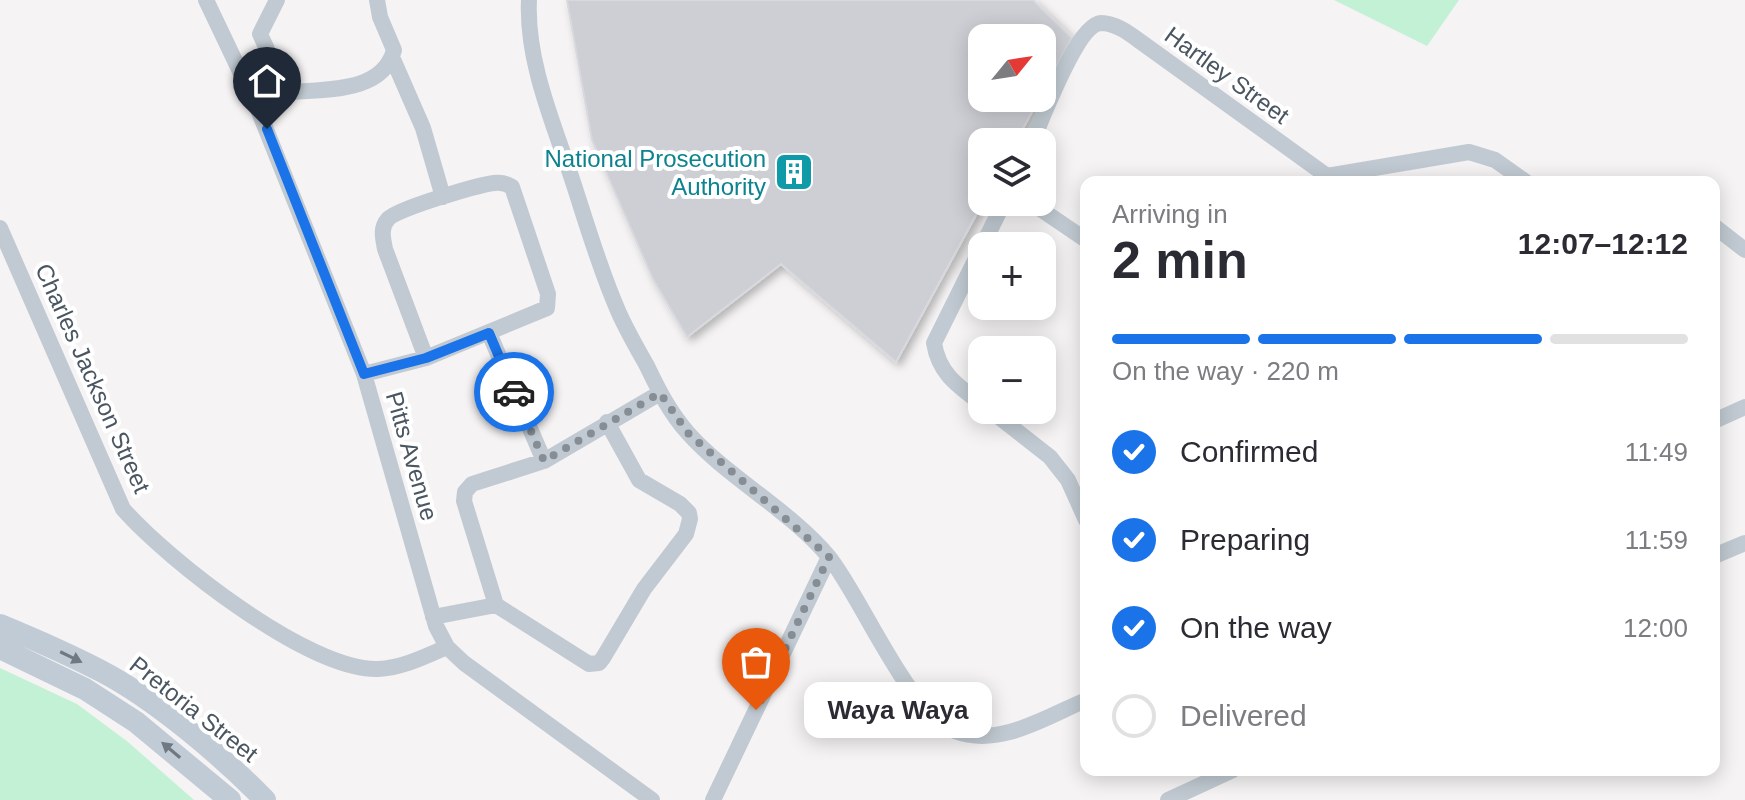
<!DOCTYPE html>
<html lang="en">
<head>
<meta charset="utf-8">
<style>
	:root { --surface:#fff; --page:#f7f7f7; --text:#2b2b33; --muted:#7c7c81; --line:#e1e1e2; --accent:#1a73e8 }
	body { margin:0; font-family:Arial,sans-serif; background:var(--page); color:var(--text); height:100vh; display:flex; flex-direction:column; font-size:30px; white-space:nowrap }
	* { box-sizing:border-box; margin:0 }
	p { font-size:26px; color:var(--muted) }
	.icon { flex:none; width:44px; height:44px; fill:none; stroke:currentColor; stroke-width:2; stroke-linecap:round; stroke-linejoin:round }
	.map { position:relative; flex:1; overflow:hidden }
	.sheet { position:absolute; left:1080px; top:176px; width:640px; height:600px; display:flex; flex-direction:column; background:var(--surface); border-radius:16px; box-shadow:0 4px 20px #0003 }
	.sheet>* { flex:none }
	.needle { width:52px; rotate:60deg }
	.fabs { position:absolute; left:968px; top:24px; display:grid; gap:16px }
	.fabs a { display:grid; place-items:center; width:88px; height:88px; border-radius:16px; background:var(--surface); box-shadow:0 4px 20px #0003; font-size:40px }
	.pin { position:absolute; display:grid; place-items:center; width:68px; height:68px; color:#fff; margin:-82px -34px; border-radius:50% 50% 50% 0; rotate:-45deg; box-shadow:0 0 8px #0007 }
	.pin .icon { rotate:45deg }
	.courier { position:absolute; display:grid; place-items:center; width:80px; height:80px; margin:-40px; border:6px solid #1a73e8; border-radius:50%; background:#fff; color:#222; box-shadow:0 2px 10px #0007 }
	.bubble { position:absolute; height:56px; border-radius:16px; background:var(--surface); box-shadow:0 4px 20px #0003; font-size:26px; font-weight:700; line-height:56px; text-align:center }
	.headline em { font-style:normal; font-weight:700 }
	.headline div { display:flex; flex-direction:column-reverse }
	.headline { display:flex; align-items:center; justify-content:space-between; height:136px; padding:0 32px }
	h1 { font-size:52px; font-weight:700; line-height:60px }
	.bar { display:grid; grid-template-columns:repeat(4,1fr); gap:12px 8px; align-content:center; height:96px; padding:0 32px }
	.bar i { height:10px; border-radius:6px; background:var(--line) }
	.bar .on { background:var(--accent) }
	.bar p { grid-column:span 4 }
	ol { padding:0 32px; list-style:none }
	li { display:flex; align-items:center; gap:24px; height:88px }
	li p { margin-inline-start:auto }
	li .icon { padding:8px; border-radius:50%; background:var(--accent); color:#fff; stroke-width:4 }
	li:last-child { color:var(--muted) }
	li i { width:44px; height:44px; border:4px solid var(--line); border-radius:50% }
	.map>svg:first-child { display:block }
	.green { fill:#c3f1d5 }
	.building { fill:#cdcfd5; stroke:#d7d9de; stroke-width:2; filter:url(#shadow) }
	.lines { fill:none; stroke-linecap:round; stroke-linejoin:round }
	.street { stroke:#c1cad2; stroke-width:16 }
	.secondary { stroke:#c1cbd6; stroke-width:22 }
	.oneway { fill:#6e7984 }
	.done { stroke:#868d94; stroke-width:8; stroke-dasharray:0 14.4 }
	.route { stroke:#1a73e8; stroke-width:10 }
	.labels { text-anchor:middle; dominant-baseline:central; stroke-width:8; stroke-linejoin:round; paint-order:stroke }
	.street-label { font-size:24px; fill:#4a5661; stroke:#fff }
	.culture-label { font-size:24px; fill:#0d838f; stroke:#fff; text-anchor:end }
</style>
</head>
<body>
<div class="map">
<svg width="1745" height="800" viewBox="0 0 1745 800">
	<defs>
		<filter id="shadow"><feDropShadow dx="4" dy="4" stdDeviation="4" flood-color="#0004"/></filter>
	</defs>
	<rect width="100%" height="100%" fill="#f5f3f3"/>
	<!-- green -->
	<path class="green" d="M1334,0H1459L1427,46Z
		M0,668L77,704L128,742L194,800H0Z"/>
	<!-- building -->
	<path class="building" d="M567,0H1033L1072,38L1042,93V38H982V98H1039L1016,142H982L983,202L896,362L781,264L687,337L653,279L592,140Z"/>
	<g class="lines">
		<!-- street -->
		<path class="street" d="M206,0L257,107L364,374L436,626L447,647L464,663L652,800
			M277,0L260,34L287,93
			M529,0C526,59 552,120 571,176C586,221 599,268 619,313C627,331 637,348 647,366C658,389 670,413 688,433C727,477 791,511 829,557C862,598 908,713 955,731C999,748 1046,717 1086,700
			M392,57L423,128L443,197
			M257,107C268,102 280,93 292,92C325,89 383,93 394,50L380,17L377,0
			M1032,142C1042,120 1077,24 1101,23C1116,23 1130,34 1141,42L1327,176L1329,182
			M1327,176L1469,152L1495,160L1526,182
			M1030,202L1086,240
			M1714,226L1745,250
			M0,228L123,509C168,560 309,671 378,669C402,668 424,657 447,647
			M489,333L544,461
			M364,374L426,358L547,308L548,294L512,187C506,183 501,182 494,183C478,185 396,209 388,219C380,228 383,238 385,249L426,358
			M982,404C958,386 939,374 934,343L1004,202
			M990,410L1050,457L1068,480L1086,520
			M1714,421L1745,407
			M607,422L639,480L680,504L689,513L690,519L686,534L644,589L603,658L599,663L589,664L496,605L464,501L465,492L472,484L544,461L660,393
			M1714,556L1745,543
			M433,617L496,605
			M713,800L829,557
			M1168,800L1233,770"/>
		<!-- secondary -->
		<path class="secondary" d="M0,625C34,639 68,654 101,671C155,699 222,756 265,800
			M0,648L85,689L136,722L230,800"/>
	</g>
	<!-- one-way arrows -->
	<defs><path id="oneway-solid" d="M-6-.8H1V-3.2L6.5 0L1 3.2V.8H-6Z" transform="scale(2)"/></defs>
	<g class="oneway">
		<use href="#oneway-solid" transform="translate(71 657) rotate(26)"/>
		<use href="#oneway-solid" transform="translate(171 750) rotate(-140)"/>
	</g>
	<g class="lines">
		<!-- done -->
		<path class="done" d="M514,392L544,461L660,393L688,433L829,557L756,710"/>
		<!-- route -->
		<path class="route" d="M267,129L364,374L426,358L489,333L514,392"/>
	</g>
	<!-- icons -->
	<defs>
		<symbol id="building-square" viewBox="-11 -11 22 22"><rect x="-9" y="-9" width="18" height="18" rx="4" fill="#0f9aa8" stroke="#fff"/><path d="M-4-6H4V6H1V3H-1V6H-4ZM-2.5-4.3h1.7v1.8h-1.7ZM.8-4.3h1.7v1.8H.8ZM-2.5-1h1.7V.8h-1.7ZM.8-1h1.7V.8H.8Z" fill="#fff"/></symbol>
	</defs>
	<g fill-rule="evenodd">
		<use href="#building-square" x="772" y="150" width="44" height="44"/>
	</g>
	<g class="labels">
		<!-- street labels -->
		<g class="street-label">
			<text transform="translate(1227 75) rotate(36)">Hartley Street</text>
			<text transform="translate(93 378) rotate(66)">Charles Jackson Street</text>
			<text transform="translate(412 456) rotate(74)">Pitts Avenue</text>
			<text transform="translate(194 709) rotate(38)">Pretoria Street</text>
		</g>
		<!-- culture labels -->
		<g class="culture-label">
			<text x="766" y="158">National Prosecution<tspan x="766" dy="28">Authority</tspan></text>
		</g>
	</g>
</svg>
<div class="fabs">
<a><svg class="needle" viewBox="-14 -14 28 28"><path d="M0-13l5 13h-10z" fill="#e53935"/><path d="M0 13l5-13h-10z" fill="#7c7c81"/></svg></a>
<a><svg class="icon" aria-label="layers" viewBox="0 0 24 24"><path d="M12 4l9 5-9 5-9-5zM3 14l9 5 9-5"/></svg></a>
<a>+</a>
<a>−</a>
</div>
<div class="pin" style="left:756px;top:710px;background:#ea580c"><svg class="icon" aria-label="bag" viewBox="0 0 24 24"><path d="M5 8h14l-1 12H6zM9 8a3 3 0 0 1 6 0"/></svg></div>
<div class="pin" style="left:267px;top:129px;background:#1f2937"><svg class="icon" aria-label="home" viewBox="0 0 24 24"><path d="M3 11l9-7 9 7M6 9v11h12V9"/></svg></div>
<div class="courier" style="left:514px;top:392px"><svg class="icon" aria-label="car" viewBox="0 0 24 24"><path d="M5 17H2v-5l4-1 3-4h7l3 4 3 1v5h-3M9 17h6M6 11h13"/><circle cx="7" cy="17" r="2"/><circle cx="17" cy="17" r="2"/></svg></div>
<div class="bubble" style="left:804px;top:682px;width:188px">Waya Waya</div>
<section class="sheet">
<div class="headline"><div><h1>2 min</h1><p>Arriving in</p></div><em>12:07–12:12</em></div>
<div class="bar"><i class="on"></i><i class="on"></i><i class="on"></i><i></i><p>On the way · 220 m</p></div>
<ol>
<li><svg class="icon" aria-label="check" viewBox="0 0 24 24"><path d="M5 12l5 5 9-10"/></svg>Confirmed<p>11:49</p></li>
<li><svg class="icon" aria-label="check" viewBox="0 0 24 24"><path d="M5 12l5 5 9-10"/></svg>Preparing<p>11:59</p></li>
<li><svg class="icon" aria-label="check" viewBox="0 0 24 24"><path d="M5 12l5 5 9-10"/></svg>On the way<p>12:00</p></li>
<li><i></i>Delivered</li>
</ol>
</section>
</div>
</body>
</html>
